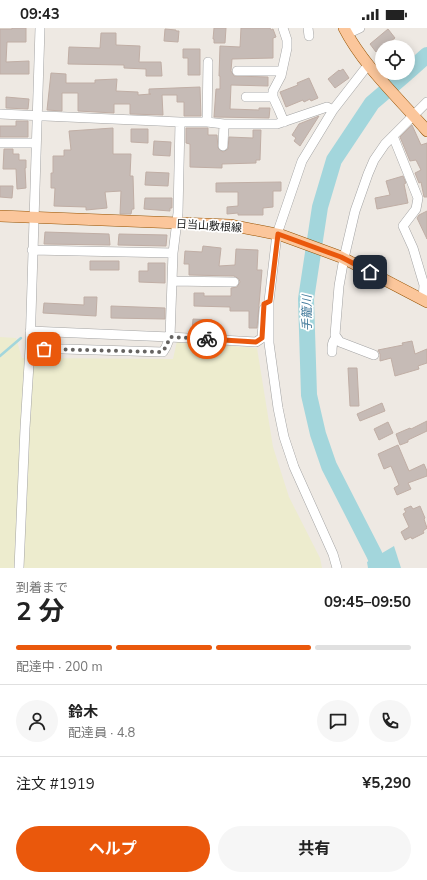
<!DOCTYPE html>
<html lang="ja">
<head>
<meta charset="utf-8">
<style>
	:root { --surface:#fff; --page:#f6f6f6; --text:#222; --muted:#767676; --line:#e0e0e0; --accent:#ea580c }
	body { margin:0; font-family:"Nunito Sans","Noto Sans JP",sans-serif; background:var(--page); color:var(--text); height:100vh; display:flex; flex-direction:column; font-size:15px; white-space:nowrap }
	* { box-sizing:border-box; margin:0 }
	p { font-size:13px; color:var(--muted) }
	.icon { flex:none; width:22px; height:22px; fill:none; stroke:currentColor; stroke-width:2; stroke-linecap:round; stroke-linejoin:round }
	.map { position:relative; height:540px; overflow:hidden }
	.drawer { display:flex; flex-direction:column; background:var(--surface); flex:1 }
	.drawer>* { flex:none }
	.controls { position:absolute; left:375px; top:12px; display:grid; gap:8px }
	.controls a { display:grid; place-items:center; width:40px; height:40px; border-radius:50%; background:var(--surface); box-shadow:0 2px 10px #0003; font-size:20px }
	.pin { position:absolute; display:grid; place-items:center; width:34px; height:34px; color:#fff; margin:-17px; border-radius:8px; box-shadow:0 2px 6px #0006 }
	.courier { position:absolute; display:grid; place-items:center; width:40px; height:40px; margin:-20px; border:3px solid #ea580c; border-radius:50%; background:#fff; color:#222; box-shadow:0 1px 5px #0007 }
	.head em { font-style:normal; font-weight:700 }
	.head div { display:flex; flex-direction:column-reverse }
	.head { display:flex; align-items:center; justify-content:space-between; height:68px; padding:0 16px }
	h1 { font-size:26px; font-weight:700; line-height:30px }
	.bar { display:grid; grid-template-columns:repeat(4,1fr); gap:6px 4px; align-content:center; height:48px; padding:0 16px }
	.bar i { height:5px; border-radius:3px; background:var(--line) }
	.bar .active { background:var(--accent) }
	.bar p { grid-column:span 4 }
	.line { display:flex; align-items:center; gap:10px; padding:0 16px; border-top:1px solid var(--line) }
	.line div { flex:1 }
	.round { display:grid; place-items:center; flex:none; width:42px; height:42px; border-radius:21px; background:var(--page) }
	.primary-button { display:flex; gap:8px; margin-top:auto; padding:8px 16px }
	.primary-button a { flex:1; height:46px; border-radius:24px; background:var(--accent); color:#fff; font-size:16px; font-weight:700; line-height:46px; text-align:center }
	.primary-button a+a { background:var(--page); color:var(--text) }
	.status { display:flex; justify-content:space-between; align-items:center; height:28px; padding:0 20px; background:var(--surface); direction:ltr }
	.status svg { height:11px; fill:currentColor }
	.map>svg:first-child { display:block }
	.farmland { fill:#edecce }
	.water { fill:#a3d6dc }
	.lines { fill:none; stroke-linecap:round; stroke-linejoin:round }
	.stream { stroke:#a3d6dc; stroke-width:2.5 }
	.river { stroke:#a3d6dc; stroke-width:16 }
	.building { fill:#c6bbb6; stroke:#c0aea5 }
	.minor-casing { stroke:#a4a4a4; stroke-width:10 }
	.major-casing { stroke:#955201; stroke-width:12 }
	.minor { stroke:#fff; stroke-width:9 }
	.major { stroke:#fbc69b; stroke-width:11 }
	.done { stroke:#666462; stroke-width:4; stroke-dasharray:0 7.2 }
	.route { stroke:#ea580c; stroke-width:5 }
	.labels { text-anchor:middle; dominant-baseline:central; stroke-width:3.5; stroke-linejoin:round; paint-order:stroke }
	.street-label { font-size:11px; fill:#1d1d1d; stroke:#fff }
	.water-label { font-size:12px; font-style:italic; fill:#447b9c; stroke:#fff }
</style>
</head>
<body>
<div class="status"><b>09:43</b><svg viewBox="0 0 49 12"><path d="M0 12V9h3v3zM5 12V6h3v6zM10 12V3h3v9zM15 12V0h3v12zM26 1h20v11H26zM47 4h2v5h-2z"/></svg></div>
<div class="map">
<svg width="427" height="540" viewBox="0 0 427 540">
	<rect width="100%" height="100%" fill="#eee9e3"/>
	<!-- farmland -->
	<path class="farmland" d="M0,309L16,310L22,330L173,331L177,313L257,320L273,419L289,469L320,530L322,540H0Z"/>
	<!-- water -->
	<path class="water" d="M394,518L401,540H368L367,534Z"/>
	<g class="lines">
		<!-- stream -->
		<path class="stream" d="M0,328L21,310"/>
		<!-- river -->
		<path class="river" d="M408,44L427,27
			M380,540L374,526L329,438L318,406L309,367L306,271L320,179L334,132L372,75L407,45"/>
	</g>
	<!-- building -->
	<path class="building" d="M12,0H26V14H7L6,34L29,33V46H0V1H12Z
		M214,0H226L225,15H214V11H213Z
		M241,0H270L271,2L273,1L276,9L273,10V30L232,31L231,43L234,48L268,49V58L231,57L230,81L259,82V80H270L269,90L214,89L216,61H220V48H219L220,18L240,19Z
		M165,1L176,2V3H179L178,14L164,13Z
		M388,1L395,10L376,24L370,16Z
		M101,5H116V17L140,18L139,34H161L162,48H146V41L124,40V37L68,36L69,19L100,20Z
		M183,21H200V47H188V30H183Z
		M343,41L349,50L335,60L328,51L339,42L340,43Z
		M51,45L66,46V55H95V52L117,51L116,63L138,64V67L151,66H149V61L200,59L201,88H184V74H177V67H162L163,87L130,86V76H114V85L78,83V65H62V83L47,82Z
		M309,50L318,70L311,73L310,71L304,74L303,72L286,79L280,64L298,57L297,55Z
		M6,69L29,71L28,81L6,80Z
		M319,88L300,118L294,113L296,110L292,107L299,96Z
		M16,93H28V109H0V98H16Z
		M412,97L421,117L427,115V169H424L421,154L419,155L415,145L421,142L416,132L410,133L400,109Z
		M113,100V126H131L130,148H133L134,181H132L131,186H120L121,163L105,164L107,180L86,182V179L54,178L55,160H51V145H53V128H64V122H71L69,103Z
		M186,100H208V107H217L218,120L223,124L228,121L229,109L253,110V102H261L260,132H256V135L222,136V140L190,139V116L186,115Z
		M131,101H148V115L131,114Z
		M154,113L171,114L170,128L153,127Z
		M4,121H13V126H19V132H26V140H25L26,160L17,161L16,141H3Z
		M146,144L169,145L168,158L145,157Z
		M403,148L406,155L404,156L408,175L377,181L375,170L390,167L386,153Z
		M281,154V163H273V179L263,180V187H238V185L227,186V179L238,178V164H216V155Z
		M0,158H13L12,170L0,169Z
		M145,170H172V180H170V183L144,181Z
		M427,183V211L417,190L419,187Z
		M45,204L109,206L110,217L44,216Z
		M119,206L167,207L166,218L118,217Z
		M203,218L221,220L219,238L235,237L236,221L258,222L257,242H262L257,300H249V283H230V279L194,278V265H204V268H231V260L237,259L240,254L239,251L234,248L189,247V236H184L185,223L202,224Z
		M90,233H119V242H90Z
		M148,235H165V255L139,254V243H148Z
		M84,269H97L96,288L43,285L44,275L84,277Z
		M111,278L165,280V291L111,290Z
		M193,291L212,292V305L192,304Z
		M412,313L415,326L427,321V335L418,338L419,341L395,348L391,330L380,333V326L378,322L403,317L402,315Z
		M348,340H357L359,378H350Z
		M382,375L385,383L360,393L357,386Z
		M427,393V403L408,412V414L400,417L396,406L410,400L411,401Z
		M388,394L393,405L379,412L374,401Z
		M398,417L409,443L424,436L427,443V448L408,455L411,461L397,467L394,460L399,457L391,438L384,441L378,426Z
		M411,478L413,481L420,478L425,490L424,491L427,500L423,503L424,505L412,511L411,509L405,512L401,504L409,499L403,486L406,484L404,481Z"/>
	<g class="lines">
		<defs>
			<path id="minor" d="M283,0L287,12V20L281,48L273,63V69L279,82L284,94
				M308,0L309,8
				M347,6L360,0
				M237,43H282
				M246,69H273
				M0,86L180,94H207L224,96H277L327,79L333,82
				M207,94L208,34
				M393,108L418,170L416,181L403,198L413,220L424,257L423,272
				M0,115H35
				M223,118L224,96
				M32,222L173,225
				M172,253L234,254
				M30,303L170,309L256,314L262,310L264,281
				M30,320L163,324L166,319L170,309L173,225L178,185L180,94
				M332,324C332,318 332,313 336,310
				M374,327L340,314L335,307L339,258L344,230L355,183L368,146L374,132L385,116L427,74
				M19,540L25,400L30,320L40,0
				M337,540L333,526L294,439L284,409L278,380L269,315V273L277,206L302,133L333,82L368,37"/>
			<path id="major" d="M344,0C364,39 399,70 427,103
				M0,188L230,197L281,207L341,229L427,274"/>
		</defs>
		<!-- minor casing -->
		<use href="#minor" class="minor-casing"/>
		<!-- major casing -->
		<use href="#major" class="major-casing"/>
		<!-- minor -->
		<use href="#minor" class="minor"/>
		<!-- major -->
		<use href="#major" class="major"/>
	</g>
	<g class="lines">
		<!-- done -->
		<path class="done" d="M44,321L162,324L166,319L170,309L207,311"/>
		<!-- route -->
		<path class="route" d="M207,311L256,314L262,310L264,276L270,273L278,206L341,229L370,244"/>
	</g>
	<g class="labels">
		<!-- street labels -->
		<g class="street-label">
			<text transform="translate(209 198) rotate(4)">日当山敷根線</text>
		</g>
		<!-- water labels -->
		<g class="water-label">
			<text transform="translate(307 285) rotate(-90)">手籠川</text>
		</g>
	</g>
</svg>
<div class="controls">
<a><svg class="icon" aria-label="locate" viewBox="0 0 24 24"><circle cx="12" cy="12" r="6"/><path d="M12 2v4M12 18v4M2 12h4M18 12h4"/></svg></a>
</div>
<div class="pin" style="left:44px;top:321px;background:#ea580c"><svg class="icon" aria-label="bag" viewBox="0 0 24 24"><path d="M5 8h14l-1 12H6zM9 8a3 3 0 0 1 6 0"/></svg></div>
<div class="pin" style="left:370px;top:244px;background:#1f2937"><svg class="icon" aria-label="home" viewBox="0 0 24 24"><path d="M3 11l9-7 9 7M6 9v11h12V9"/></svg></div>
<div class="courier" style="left:207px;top:311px"><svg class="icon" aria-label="bike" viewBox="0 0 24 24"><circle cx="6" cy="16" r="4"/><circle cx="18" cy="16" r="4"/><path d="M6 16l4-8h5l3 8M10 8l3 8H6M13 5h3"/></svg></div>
</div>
<section class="drawer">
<div class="head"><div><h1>2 分</h1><p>到着まで</p></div><em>09:45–09:50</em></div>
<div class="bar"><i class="active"></i><i class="active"></i><i class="active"></i><i></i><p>配達中 · 200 m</p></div>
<div class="line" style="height:72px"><a class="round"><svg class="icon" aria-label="person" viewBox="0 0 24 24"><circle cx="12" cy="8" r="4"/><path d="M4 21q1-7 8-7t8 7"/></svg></a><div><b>鈴木</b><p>配達員 · 4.8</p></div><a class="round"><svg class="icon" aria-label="chat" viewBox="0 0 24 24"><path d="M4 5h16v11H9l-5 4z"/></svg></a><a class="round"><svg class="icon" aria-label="phone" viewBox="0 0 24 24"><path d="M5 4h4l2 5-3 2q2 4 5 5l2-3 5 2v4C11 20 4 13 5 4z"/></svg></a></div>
<div class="line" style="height:52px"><div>注文 #1919</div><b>¥5,290</b></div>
<div class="primary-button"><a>ヘルプ</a><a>共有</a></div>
</section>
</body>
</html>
